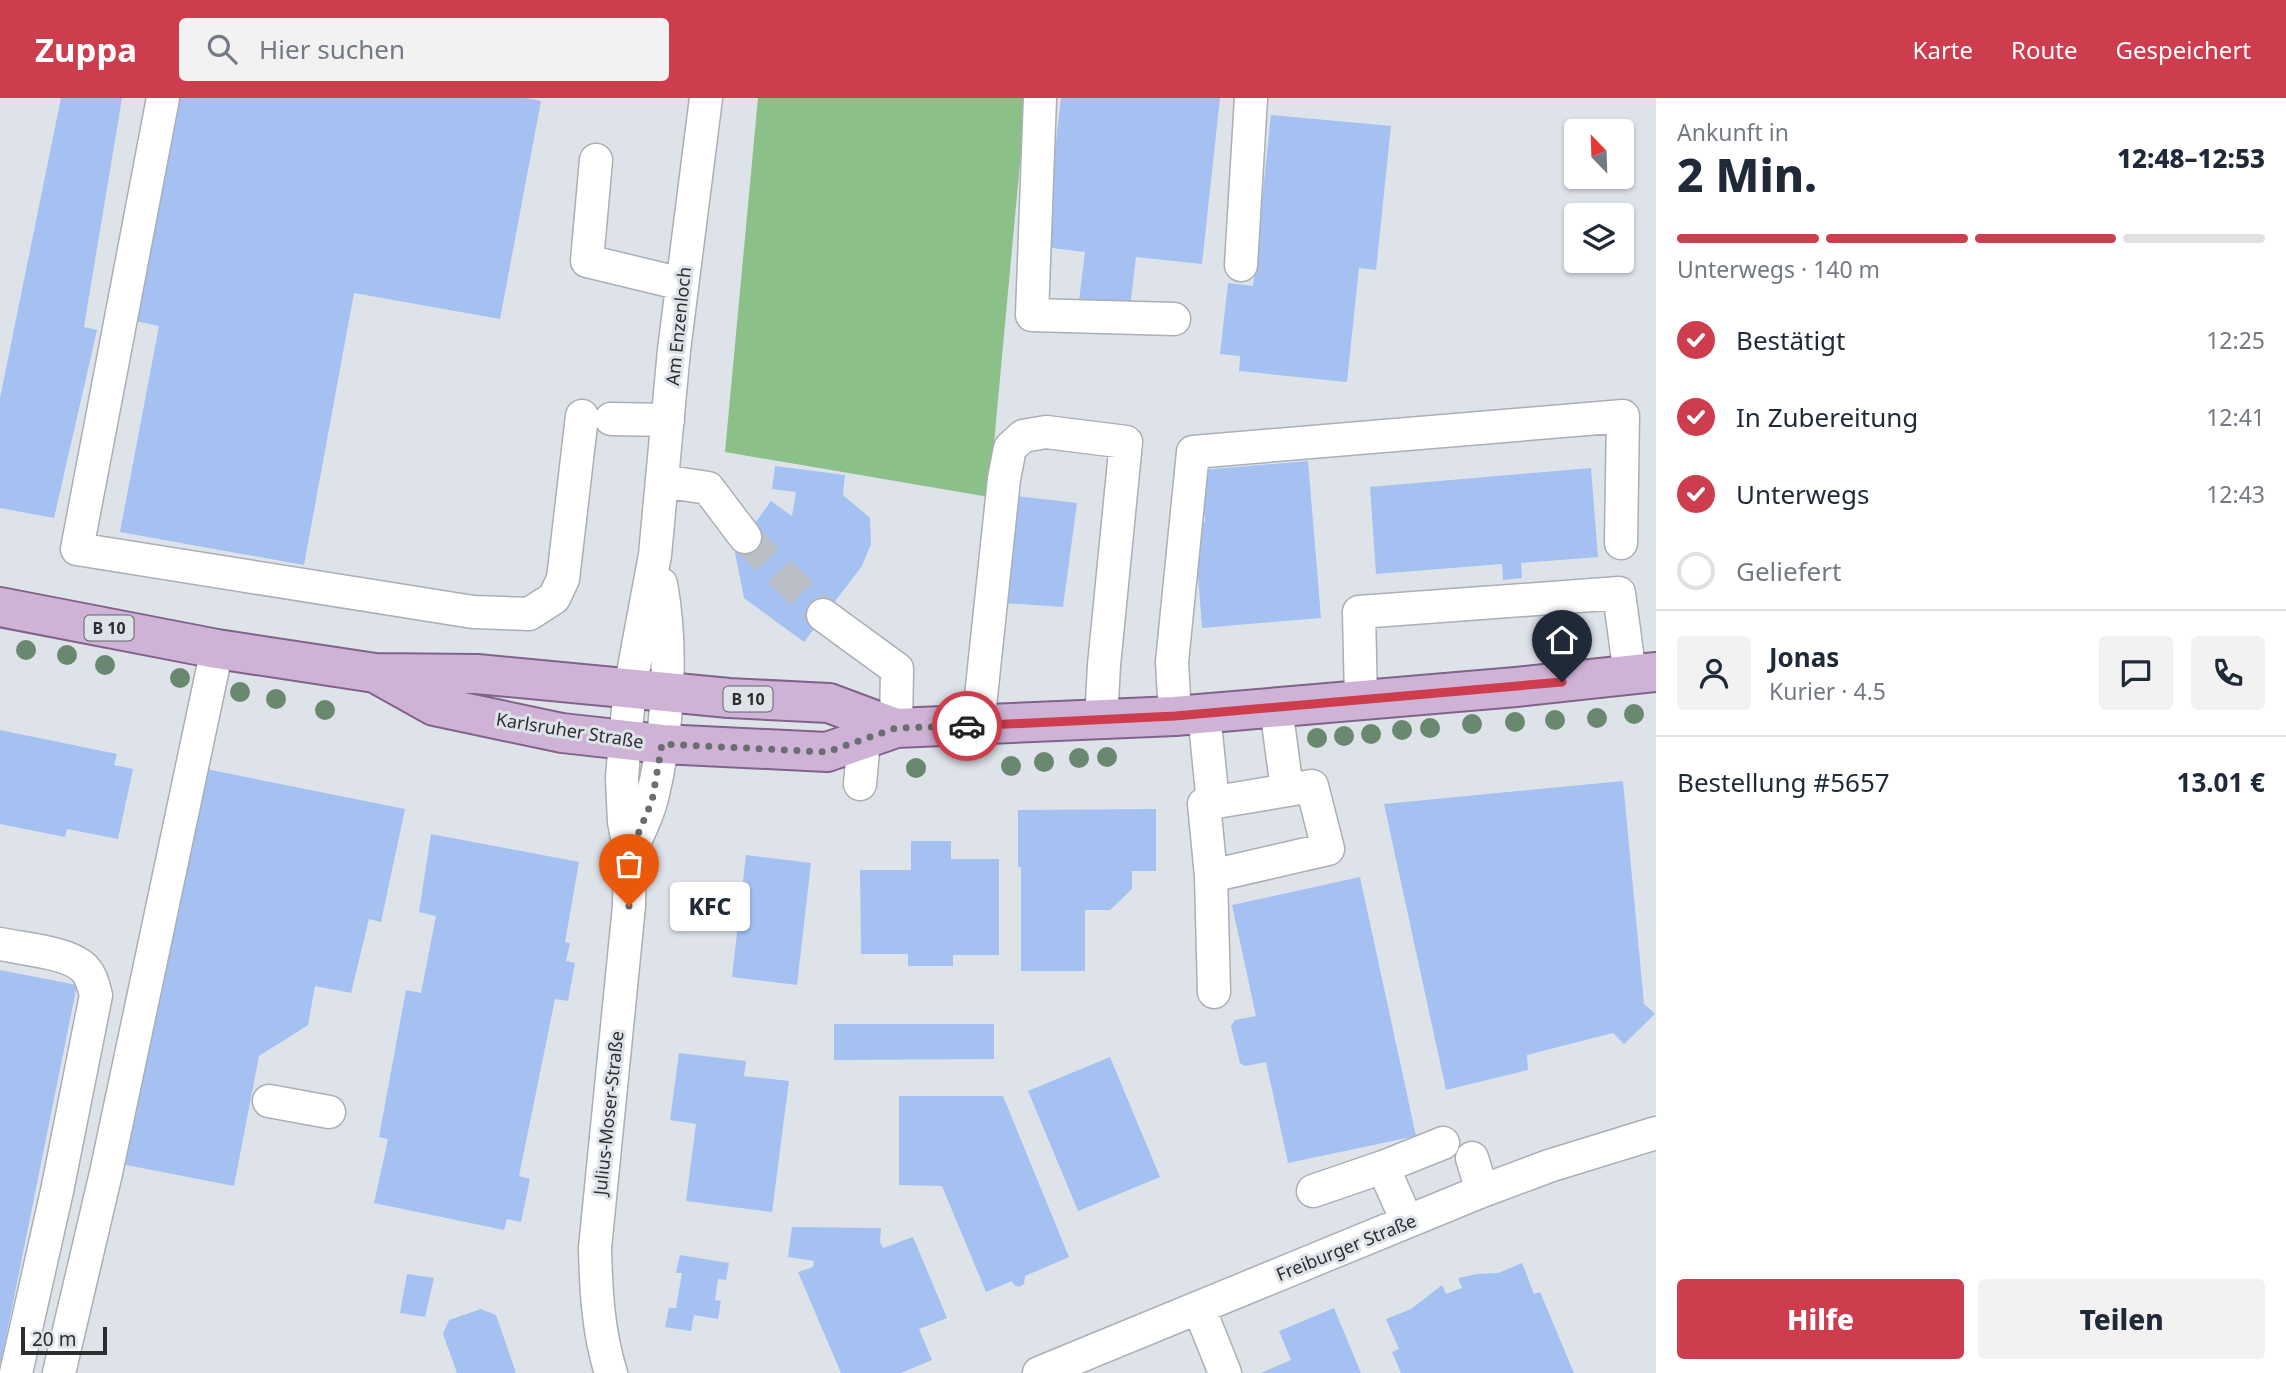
<!DOCTYPE html>
<html lang="de">
<head>
<meta charset="utf-8">
<style>
	:root { --surface:#fff; --page:#f2f2f3; --text:#1f2937; --muted:#747a83; --line:#e0e1e3; --accent:#cd3d4e }
	body { margin:0; font-family:"Noto Sans",sans-serif; background:var(--page); color:var(--text); height:100vh; display:flex; flex-direction:column; font-size:26px; white-space:nowrap }
	* { box-sizing:border-box; margin:0 }
	p { font-size:23px; color:var(--muted) }
	.icon { flex:none; width:38px; height:38px; fill:none; stroke:currentColor; stroke-width:2; stroke-linecap:round; stroke-linejoin:round }
	.map { position:relative; flex:1; overflow:hidden }
	.sheet { display:flex; flex-direction:column; background:var(--surface); width:630px }
	.sheet>* { flex:none }
	.needle { width:46px; rotate:337deg }
	.controls { position:absolute; left:1564px; top:21px; display:grid; gap:14px }
	.controls a { display:grid; place-items:center; width:70px; height:70px; border-radius:7px; background:var(--surface); box-shadow:0 2px 5px #0004; font-size:35px }
	.scale { position:absolute; left:21px; bottom:18px; width:86px; box-sizing:border-box; padding-left:7px; border:4px solid #2c2e30; border-top:0; font-size:19px; line-height:24px; white-space:nowrap; color:#2c2e30; -webkit-text-stroke:5px #dee3ea; paint-order:stroke }
	.pin { position:absolute; display:grid; place-items:center; width:60px; height:60px; color:#fff; margin:-72px -30px; border-radius:50% 50% 50% 0; rotate:-45deg; box-shadow:0 0 7px #0007 }
	.pin .icon { rotate:45deg }
	.courier { position:absolute; display:grid; place-items:center; width:70px; height:70px; margin:-35px; border:5px solid #cd3d4e; border-radius:50%; background:#fff; color:#222; box-shadow:0 2px 9px #0007 }
	.bubble { position:absolute; height:49px; border-radius:7px; background:var(--surface); box-shadow:0 2px 5px #0004; font-size:23px; font-weight:800; line-height:49px; text-align:center }
	.headline em { font-style:normal; font-weight:800 }
	.headline div { display:flex; flex-direction:column-reverse }
	.headline { display:flex; align-items:center; justify-content:space-between; height:119px; padding:0 21px }
	h1 { font-size:46px; font-weight:800; line-height:52px }
	.bar { display:grid; grid-template-columns:repeat(4,1fr); gap:10px 7px; align-content:center; height:84px; padding:0 21px }
	.bar i { height:9px; border-radius:5px; background:var(--line) }
	.bar .selected { background:var(--accent) }
	.bar p { grid-column:span 4 }
	.line { display:flex; align-items:center; gap:18px; padding:0 21px; border-top:2px solid var(--line) }
	.line div { flex:1 }
	.round { display:grid; place-items:center; flex:none; width:74px; height:74px; border-radius:7px; background:var(--page) }
	ol { padding:0 21px; list-style:none }
	li { display:flex; align-items:center; gap:21px; height:77px }
	li p { margin-inline-start:auto }
	li .icon { padding:7px; border-radius:50%; background:var(--accent); color:#fff; stroke-width:4 }
	li:last-child { color:var(--muted) }
	li i { width:38px; height:38px; border:4px solid var(--line); border-radius:50% }
	.cta { display:flex; gap:14px; margin-top:auto; padding:14px 21px }
	.cta a { flex:1; height:80px; border-radius:7px; background:var(--accent); color:#fff; font-size:28px; font-weight:800; line-height:80px; text-align:center }
	.cta a+a { background:var(--page); color:var(--text) }
	header { display:flex; align-items:center; gap:42px; box-sizing:border-box; height:98px; padding:0 35px; background:var(--accent); color:#fff }
	header strong { font-size:33px }
	nav { display:flex; gap:38px; margin-inline-start:auto; font-size:24px }
	.search { width:490px; height:63px; background:var(--page); display:flex; align-items:center; gap:18px; box-sizing:border-box; padding:0 24px; border-radius:7px; color:var(--muted); font-size:26px }
	main { display:flex; flex:1; min-height:0 }
	.map>svg:first-child { display:block }
	.green { fill:#8cc089 }
	.building { fill:#a4c1f2 }
	.lines { fill:none; stroke-linecap:round; stroke-linejoin:round }
	.minor-tunnel { stroke:#babfc5; stroke-width:32; stroke-dasharray:32 16; stroke-linecap:butt }
	.minor-casing { stroke:#aaaeb5; stroke-width:35 }
	.major-casing { stroke:#81638a; stroke-width:42 }
	.minor { stroke:#fff; stroke-width:32 }
	.major { stroke:#cfb3d6; stroke-width:38 }
	.tree { fill:#69886f }
	.done { stroke:#6a6d71; stroke-width:7; stroke-dasharray:0 12.6 }
	.route { stroke:#cd3d4e; stroke-width:9 }
	.labels { text-anchor:middle; dominant-baseline:central; stroke-width:6; stroke-linejoin:round; paint-order:stroke }
	.shield { fill:#dee3ea; stroke:#616468; stroke-width:2 }
	.shield-label { font-size:16px; font-weight:bold; fill:#2c2e30 }
	.street-label { font-size:18px; fill:#2c2e30; stroke:#dee3ea }
</style>
</head>
<body>
<header>
<strong>Zuppa</strong>
<div class="search"><svg class="icon" aria-label="search" viewBox="0 0 24 24"><circle cx="10" cy="10" r="6"/><path d="M15 15l6 6"/></svg>Hier suchen</div>
<nav><a>Karte</a><a>Route</a><a>Gespeichert</a></nav>
</header>
<main>
<div class="map">
<svg width="1656" height="1275" viewBox="0 0 1656 1275">
	<rect width="100%" height="100%" fill="#dee3ea"/>
	<!-- green -->
	<path class="green" d="M758,0H1026L989,399L725,354Z"/>
	<!-- building -->
	<path class="building" d="M61,0H122L84,229L97,232L54,420L0,410V300Z
		M177,0H526L541,3L500,221L354,195L304,467L120,434L159,228L131,222Z
		M1061,0H1220L1202,166L1136,159L1130,209L1079,203L1085,154L1044,149Z
		M1271,17L1391,28L1376,172L1359,170L1347,284L1239,273L1240,258L1220,256L1228,185L1253,188Z
		M1308,363L1321,520L1202,530L1194,424H1205L1201,372Z
		M775,368L845,377L843,397L870,420L871,446L862,468L804,544L744,500L734,450L745,439L771,403L792,418L796,394L772,391Z
		M1591,370L1598,459L1521,465L1522,480L1503,482L1502,466L1376,476L1370,389Z
		M1015,398L1077,405L1063,509L1004,505Z
		M0,632L117,656L114,667L133,671L118,741L67,731L65,739L0,726Z
		M201,670L405,711L381,824L369,821L351,895L315,888L308,927L259,958L234,1088L116,1065Z
		M1623,683L1644,906L1655,916L1624,946L1613,935L1527,957L1528,972L1446,992L1384,706Z
		M1156,711V773H1132V791L1110,812H1085V873H1021V769H1018V712Z
		M431,736L579,764L565,844L570,845L566,863L575,865L568,903L555,901L519,1078L530,1081L521,1124L507,1121L504,1132L374,1105L388,1041L379,1039L406,892L421,895L436,818L419,814Z
		M911,743H951V761H999V857H953V868H908V856H861L860,772H911Z
		M746,757L811,765L797,887L732,879Z
		M1360,779L1416,1038L1288,1065L1266,964L1245,968L1240,965L1231,928L1235,922L1256,918L1232,807Z
		M0,872L77,887L1,1264H0Z
		M834,926H994V961L834,962Z
		M679,955L746,963L744,978L789,983L772,1114L686,1103L696,1026L670,1022Z
		M1110,959L1160,1079L1078,1113L1028,993Z
		M899,998H1003L1069,1159L1025,1178L1024,1186L1019,1189L1014,1187L1012,1183L986,1194L942,1088L899,1087Z
		M792,1129L881,1130L880,1144L883,1150L913,1139L947,1220L919,1231L932,1262L901,1275H841L798,1174L813,1169L814,1163L788,1159Z
		M680,1157L729,1165L726,1182L718,1181L715,1202L721,1203L718,1221L694,1217L691,1233L665,1229L669,1210H676L682,1175H676Z
		M1522,1165L1534,1196L1540,1194L1574,1275H1401L1392,1254L1399,1251L1386,1221L1411,1211L1442,1187L1446,1196L1462,1190L1458,1180L1477,1176L1498,1175Z
		M407,1176L434,1180L425,1219L400,1215Z
		M1334,1210L1361,1275H1261L1291,1262L1279,1233Z
		M481,1211L496,1217L516,1275H457L443,1236L449,1222Z"/>
	<g class="lines">
		<!-- minor-tunnel -->
		<path class="minor-tunnel" d="M745,439L823,517"/>
		<defs>
			<path id="minor" d="M163,0L77,451L473,514L529,516L554,500L563,481L582,318
				M1040,0L1032,217L1174,221
				M596,62L587,163L682,186
				M1241,167L1251,0
				M611,321L668,322
				M662,383L708,390L745,439
				M823,517L897,571L896,630
				M1361,602L1359,514L1619,495L1630,577
				M1276,609L1287,692
				M1204,615L1213,705
				M1175,618L1172,564L1193,354L1623,318L1621,445
				M978,627L1004,381L1010,350L1023,338L1046,334L1126,344L1104,567L1101,622
				M860,686L864,641
				M630,755C637,737 648,718 652,700C668,636 673,550 661,486
				M1211,778L1204,706L1312,688L1328,751L1211,778L1214,894
				M0,846C23,851 69,854 85,871C92,879 93,887 96,897L57,1093L16,1275
				M269,1003L329,1014
				M1472,1060L1482,1093
				M1383,1069L1443,1045
				M1313,1093L1383,1069L1407,1123
				M1199,1210L1225,1275
				M59,1275L106,1075L217,551
				M611,1275C598,1234 596,1192 595,1150L629,808L630,755L624,724L622,680L625,642L630,591L655,457L674,252L706,0
				M1039,1275L1482,1093L1549,1068L1656,1035"/>
			<path id="major" d="M0,509L217,551L375,575L477,576L729,600L829,605L896,630
				M375,575L434,608L562,635L662,646L827,654L896,630L1175,618L1516,589L1656,574"/>
		</defs>
		<!-- minor casing -->
		<use href="#minor" class="minor-casing"/>
		<!-- major casing -->
		<use href="#major" class="major-casing"/>
		<!-- minor -->
		<use href="#minor" class="minor"/>
		<!-- major -->
		<use href="#major" class="major"/>
	</g>
	<!-- trees -->
	<g class="tree">
		<circle cx="26" cy="552" r="10"/>
		<circle cx="67" cy="557" r="10"/>
		<circle cx="105" cy="567" r="10"/>
		<circle cx="180" cy="580" r="10"/>
		<circle cx="240" cy="594" r="10"/>
		<circle cx="276" cy="601" r="10"/>
		<circle cx="325" cy="612" r="10"/>
		<circle cx="1634" cy="616" r="10"/>
		<circle cx="1597" cy="620" r="10"/>
		<circle cx="1555" cy="622" r="10"/>
		<circle cx="1515" cy="624" r="10"/>
		<circle cx="1472" cy="626" r="10"/>
		<circle cx="1430" cy="630" r="10"/>
		<circle cx="1402" cy="632" r="10"/>
		<circle cx="1371" cy="636" r="10"/>
		<circle cx="1344" cy="638" r="10"/>
		<circle cx="1317" cy="640" r="10"/>
		<circle cx="1107" cy="659" r="10"/>
		<circle cx="1079" cy="660" r="10"/>
		<circle cx="1044" cy="664" r="10"/>
		<circle cx="1011" cy="668" r="10"/>
		<circle cx="916" cy="670" r="10"/>
	</g>
	<g class="lines">
		<!-- done -->
		<path class="done" d="M629,808L630,755L652,703L662,646L827,654L896,630L967,628"/>
		<!-- route -->
		<path class="route" d="M967,628L1175,618L1562,584"/>
	</g>
	<g class="labels">
		<!-- shield labels -->
		<g class="shield">
			<rect x="84.5" y="517.5" width="49" height="25" rx="5"/>
			<rect x="723.5" y="588.5" width="49" height="25" rx="5"/>
		</g>
		<g class="shield-label">
			<text x="109" y="530">B 10</text>
			<text x="748" y="601">B 10</text>
		</g>
		<!-- street labels -->
		<g class="street-label">
			<text transform="translate(678 228) rotate(-84)">Am Enzenloch</text>
			<text transform="translate(570 632) rotate(9)">Karlsruher Straße</text>
			<text transform="translate(608 1015) rotate(-84)">Julius-Moser-Straße</text>
			<text transform="translate(1346 1149) rotate(-22)">Freiburger Straße</text>
		</g>
	</g>
</svg>
<div class="controls">
<a><svg class="needle" viewBox="-14 -14 28 28"><path d="M0-13l5 13h-10z" fill="#e53935"/><path d="M0 13l5-13h-10z" fill="#747a83"/></svg></a>
<a><svg class="icon" aria-label="layers" viewBox="0 0 24 24"><path d="M12 4l9 5-9 5-9-5zM3 14l9 5 9-5"/></svg></a>
</div>
<div class="scale">20 m</div>
<div class="pin" style="left:629px;top:808px;background:#ea580c"><svg class="icon" aria-label="bag" viewBox="0 0 24 24"><path d="M5 8h14l-1 12H6zM9 8a3 3 0 0 1 6 0"/></svg></div>
<div class="pin" style="left:1562px;top:584px;background:#1f2937"><svg class="icon" aria-label="home" viewBox="0 0 24 24"><path d="M3 11l9-7 9 7M6 9v11h12V9"/></svg></div>
<div class="courier" style="left:967px;top:628px"><svg class="icon" aria-label="car" viewBox="0 0 24 24"><path d="M5 17H2v-5l4-1 3-4h7l3 4 3 1v5h-3M9 17h6M6 11h13"/><circle cx="7" cy="17" r="2"/><circle cx="17" cy="17" r="2"/></svg></div>
<div class="bubble" style="left:670px;top:784px;width:80px">KFC</div>
</div>
<section class="sheet">
<div class="headline"><div><h1>2 Min.</h1><p>Ankunft in</p></div><em>12:48–12:53</em></div>
<div class="bar"><i class="selected"></i><i class="selected"></i><i class="selected"></i><i></i><p>Unterwegs · 140 m</p></div>
<ol>
<li><svg class="icon" aria-label="check" viewBox="0 0 24 24"><path d="M5 12l5 5 9-10"/></svg>Bestätigt<p>12:25</p></li>
<li><svg class="icon" aria-label="check" viewBox="0 0 24 24"><path d="M5 12l5 5 9-10"/></svg>In Zubereitung<p>12:41</p></li>
<li><svg class="icon" aria-label="check" viewBox="0 0 24 24"><path d="M5 12l5 5 9-10"/></svg>Unterwegs<p>12:43</p></li>
<li><i></i>Geliefert</li>
</ol>
<div class="line" style="height:126px"><a class="round"><svg class="icon" aria-label="person" viewBox="0 0 24 24"><circle cx="12" cy="8" r="4"/><path d="M4 21q1-7 8-7t8 7"/></svg></a><div><b>Jonas</b><p>Kurier · 4.5</p></div><a class="round"><svg class="icon" aria-label="chat" viewBox="0 0 24 24"><path d="M4 5h16v11H9l-5 4z"/></svg></a><a class="round"><svg class="icon" aria-label="phone" viewBox="0 0 24 24"><path d="M5 4h4l2 5-3 2q2 4 5 5l2-3 5 2v4C11 20 4 13 5 4z"/></svg></a></div>
<div class="line" style="height:91px"><div>Bestellung #5657</div><b>13.01 €</b></div>
<div class="cta"><a>Hilfe</a><a>Teilen</a></div>
</section>
</main>
</body>
</html>
